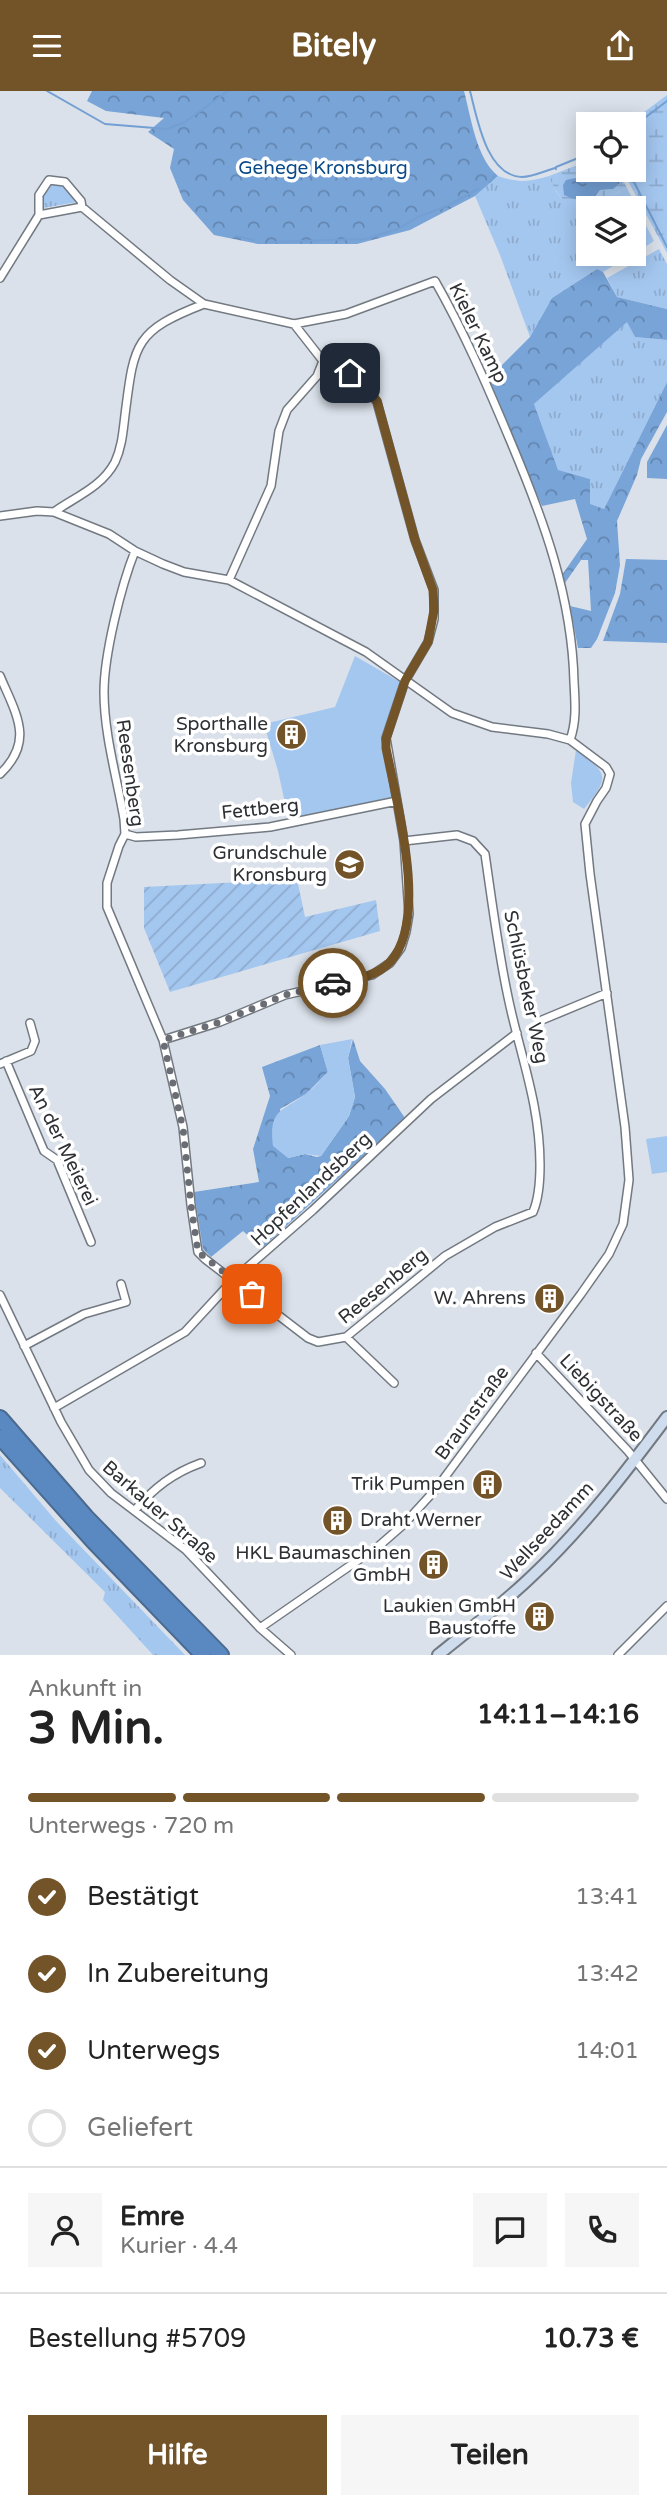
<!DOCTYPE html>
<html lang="de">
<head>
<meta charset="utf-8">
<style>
	:root { --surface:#fff; --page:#f6f6f6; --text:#222; --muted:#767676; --line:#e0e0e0; --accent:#735429 }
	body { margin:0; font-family:"Varela Round",sans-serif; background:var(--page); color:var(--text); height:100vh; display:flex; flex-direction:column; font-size:26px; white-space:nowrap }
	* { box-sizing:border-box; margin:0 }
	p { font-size:23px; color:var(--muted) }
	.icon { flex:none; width:38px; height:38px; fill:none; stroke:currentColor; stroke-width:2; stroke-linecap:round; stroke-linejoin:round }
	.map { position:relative; height:1564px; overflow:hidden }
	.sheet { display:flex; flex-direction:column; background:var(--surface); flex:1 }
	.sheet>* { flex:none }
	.buttons { position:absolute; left:576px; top:21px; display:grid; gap:14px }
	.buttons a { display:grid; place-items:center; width:70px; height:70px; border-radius:0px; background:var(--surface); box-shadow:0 4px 18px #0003; font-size:35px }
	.pin { position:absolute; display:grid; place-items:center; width:60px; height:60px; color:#fff; margin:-30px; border-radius:14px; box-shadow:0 4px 10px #0006 }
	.courier { position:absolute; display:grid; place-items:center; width:70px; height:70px; margin:-35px; border:5px solid #735429; border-radius:50%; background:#fff; color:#222; box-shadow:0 2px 9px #0007 }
	.head em { font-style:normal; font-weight:700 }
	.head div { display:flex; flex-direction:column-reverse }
	.head { display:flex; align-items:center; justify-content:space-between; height:119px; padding:0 28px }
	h1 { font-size:46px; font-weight:700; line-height:52px }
	.bar { display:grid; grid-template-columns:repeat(4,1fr); gap:10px 7px; align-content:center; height:84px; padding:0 28px }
	.bar i { height:9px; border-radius:5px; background:var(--line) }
	.bar .active { background:var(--accent) }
	.bar p { grid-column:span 4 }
	.line { display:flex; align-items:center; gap:18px; padding:0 28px; border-top:2px solid var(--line) }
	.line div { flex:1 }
	.round { display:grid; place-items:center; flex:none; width:74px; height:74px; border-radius:0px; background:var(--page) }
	ol { padding:0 28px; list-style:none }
	li { display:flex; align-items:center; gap:21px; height:77px }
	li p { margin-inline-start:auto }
	li .icon { padding:7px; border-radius:50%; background:var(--accent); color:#fff; stroke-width:4 }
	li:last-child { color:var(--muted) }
	li i { width:38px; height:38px; border:4px solid var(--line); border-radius:50% }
	.primary-button { display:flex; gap:14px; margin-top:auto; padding:14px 28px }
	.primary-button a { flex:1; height:80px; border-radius:0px; background:var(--accent); color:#fff; font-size:28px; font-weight:700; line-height:80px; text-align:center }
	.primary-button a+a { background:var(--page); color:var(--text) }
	header { display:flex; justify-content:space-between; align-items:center; height:91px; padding:0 28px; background:var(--accent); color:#fff; font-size:32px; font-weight:700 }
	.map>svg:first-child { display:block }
	.grass { fill:url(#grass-tufts) }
	.forest { fill:url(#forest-crowns) }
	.wetland { fill:url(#wetland-marsh); fill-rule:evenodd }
	.park { fill:#a4c7f0 }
	.garden { fill:url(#garden-furrows) }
	.water { fill:url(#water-ripples) }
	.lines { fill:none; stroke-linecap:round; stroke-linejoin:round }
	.stream { stroke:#739fd3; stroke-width:2 }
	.street-casing { stroke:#737981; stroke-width:10 }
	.secondary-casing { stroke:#737981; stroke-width:14 }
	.highway-casing { stroke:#4b6a90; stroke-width:18 }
	.street { stroke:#fff; stroke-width:7 }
	.secondary { stroke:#cedced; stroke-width:10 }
	.highway { stroke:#5a89c2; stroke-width:14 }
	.done { stroke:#6a6e74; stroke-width:7; stroke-dasharray:0 12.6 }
	.route { stroke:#735429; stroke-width:9 }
	.labels { text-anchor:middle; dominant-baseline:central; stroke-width:7; stroke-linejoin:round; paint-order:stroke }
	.park-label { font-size:19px; fill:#094988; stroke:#fff }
	.street-label { font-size:19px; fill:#2e3034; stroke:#fff }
	.poi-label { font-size:19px; fill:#2e3034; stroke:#fff; text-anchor:end }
</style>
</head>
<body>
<header><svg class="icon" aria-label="menu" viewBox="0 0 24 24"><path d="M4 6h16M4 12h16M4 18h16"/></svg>Bitely<svg class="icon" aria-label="share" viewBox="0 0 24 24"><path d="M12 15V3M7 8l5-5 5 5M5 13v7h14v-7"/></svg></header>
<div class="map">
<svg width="667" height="1564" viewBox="0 0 667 1564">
	<defs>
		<pattern id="grass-tufts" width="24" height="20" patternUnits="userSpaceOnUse" patternTransform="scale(1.75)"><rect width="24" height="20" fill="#a4c7f0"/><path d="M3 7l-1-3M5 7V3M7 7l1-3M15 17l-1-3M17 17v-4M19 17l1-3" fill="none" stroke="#8eabce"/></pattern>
		<pattern id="forest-crowns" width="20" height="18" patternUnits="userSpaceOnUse" patternTransform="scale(1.75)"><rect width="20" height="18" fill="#78a4d8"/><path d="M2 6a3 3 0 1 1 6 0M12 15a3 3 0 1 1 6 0" fill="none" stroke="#6386b0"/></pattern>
		<pattern id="wetland-marsh" width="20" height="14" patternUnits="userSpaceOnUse" patternTransform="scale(1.75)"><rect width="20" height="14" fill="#a4c7f0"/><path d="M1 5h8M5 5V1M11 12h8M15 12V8" fill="none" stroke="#8eabce"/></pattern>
		<pattern id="garden-furrows" width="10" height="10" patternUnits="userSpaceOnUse" patternTransform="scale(1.75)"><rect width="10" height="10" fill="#a4c7f0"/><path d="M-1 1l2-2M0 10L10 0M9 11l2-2" fill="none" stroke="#8eabce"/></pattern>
		<pattern id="water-ripples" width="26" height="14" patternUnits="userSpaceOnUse" patternTransform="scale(1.75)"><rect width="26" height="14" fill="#739fd3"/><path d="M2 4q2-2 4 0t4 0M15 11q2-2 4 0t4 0" fill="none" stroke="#5f82ac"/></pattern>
	</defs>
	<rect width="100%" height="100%" fill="#dae1ea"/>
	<!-- grass -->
	<path class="grass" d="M498,85C517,92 530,91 549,85C559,111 564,111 590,117H588V163H633L603,181L597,178L552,207L530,246L500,164L475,105Z
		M52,92L64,93L77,111L43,117L41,106Z
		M627,97L654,150L634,163V117H596L607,106Z
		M659,158L667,173V218L617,206L607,187Z
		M627,230L635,246L667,249V291L604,418L590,414V388L558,380L534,313Z
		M0,1364L56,1430L185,1564H153L103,1509L105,1501L0,1397Z"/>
	<!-- forest -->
	<path class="forest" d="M92,0H464C471,26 476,67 498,85L475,105L410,139L357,153H258L214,144L183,109L170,77L174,58L148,41L164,27L106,20L87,10Z
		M597,178L603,181L617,206L667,218V249L635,246L627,231L534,313L558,379L590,388V413L604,418L667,291V321L641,368L637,384L617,430L620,474L615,502L597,548L591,557H578L570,515L591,520L588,469H581L565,492L562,484L587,448L575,408L542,415L487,289L530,246L552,207Z
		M667,334V388L647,387V371Z
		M626,468L667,469V552L603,550L620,503Z
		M353,948L360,970L385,998L405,1027L262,1157L243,1140L211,1166L203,1158L194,1101L259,1091L253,1058L270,1005L262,976L320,954L328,981L306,1003L280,1018L288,1067L305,1063L317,1066L321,1065L349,1025L355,1006L348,967Z"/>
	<!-- wetland -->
	<path class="wetland" d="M667,4V162L622,79H634V33H628Z
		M588,70V79H618L627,97L607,106L596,117C569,117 558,110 549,85ZM585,85L600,89L613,88V98L600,99L595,107L563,94L566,90Z"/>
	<!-- park -->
	<path class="park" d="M355,565L400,591L383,647L393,707L289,730L278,680L264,633L335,616Z
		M576,659C609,683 610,686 584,718L573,711L571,692Z
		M352,948L348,967L355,1006L349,1025L321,1065L305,1063L288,1067L273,1055C268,1017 284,1020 307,1002C315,996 321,988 328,981L320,954Z
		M667,1045V1081L652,1083L646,1048Z"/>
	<!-- garden -->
	<path class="garden" d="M297,788L305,826L376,809L380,840L170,901L144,837V796Z"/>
	<!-- water -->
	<path class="water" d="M585,85L600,89L613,88L620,92L613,98L600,99C590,115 579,110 564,104L563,94L566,89Z"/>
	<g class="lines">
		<!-- stream -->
		<path class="stream" d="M47,0L105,33L167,38L185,31L228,0
			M470,0C477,26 486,85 522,86C532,86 545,80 555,77L556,78
			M634,35L667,10
			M556,76L588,63
			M628,79L629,81
			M629,89L634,91L667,156
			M490,91L495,84
			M236,145L254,149
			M268,151L365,148L398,138L418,126L447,115L478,98"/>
		<defs>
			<path id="street" d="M39,124L82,116L170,189L204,213L294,233L346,223L435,190C464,241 487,294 510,349C543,427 572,505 574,591C575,610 577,630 570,649
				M0,187L39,124V104L49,89L65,91L81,110L82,116
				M54,421C75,406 102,396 115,371C122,356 123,340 125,324C134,253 134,240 204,213
				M0,425L37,420L54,421L109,443L135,460L163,473L184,481L229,489L366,561L452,622L492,636L548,643L570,649L606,676L610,683L606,697L597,710L585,733L590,783L625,1036L629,1089L623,1133L609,1163L581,1203L436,1398L404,1433L380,1454L260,1537
				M135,460C121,495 104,564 104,601C104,643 117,687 124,728L125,743L119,755L107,792V816L163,949L183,1036L191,1114L198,1161L205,1168L308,1247L318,1251L346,1246L445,1165L495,1136L533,1121C539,1107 540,1089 540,1074C540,1013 520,964 508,906C498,859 492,811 485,763L473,750L457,744L404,750
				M229,489L271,395L279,340L287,319L317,285L323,270
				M0,683C35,650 16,623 0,585
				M125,743L136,746L178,744L270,736L397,710
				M542,929L607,902
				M163,949L220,931L285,904L372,884L390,872L401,857L406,841L409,823L404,750L386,647L405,590L428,551L434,528V499L415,449L377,311L362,291L323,270L294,233
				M6,970L44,1060L57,1069L91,1151
				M0,973L31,960L35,950L30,932
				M0,1204L61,1331L89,1379L111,1402L186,1459L260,1537L291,1564
				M346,1246L394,1292
				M24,1255L84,1223L126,1211L121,1193
				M536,1262L628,1360L667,1408
				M54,1317L185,1241L234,1188L313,1119L431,1008L517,942
				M135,1419C154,1397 173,1382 201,1372
				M618,1564L667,1515"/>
			<path id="secondary" d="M438,1564C470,1538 503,1513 532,1485C583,1437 625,1382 667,1326"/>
			<path id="highway" d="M0,1327L86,1426L221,1564
				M0,1346L94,1451L203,1564"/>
		</defs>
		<!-- street casing -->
		<use href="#street" class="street-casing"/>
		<!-- secondary casing -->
		<use href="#secondary" class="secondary-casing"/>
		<!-- highway casing -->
		<use href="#highway" class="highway-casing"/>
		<!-- street -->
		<use href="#street" class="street"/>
		<!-- secondary -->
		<use href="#secondary" class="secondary"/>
		<!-- highway -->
		<use href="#highway" class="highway"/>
	</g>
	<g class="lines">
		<!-- done -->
		<path class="done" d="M252,1203L198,1161L191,1114L183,1037L163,949L220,931L285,904L333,892"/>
		<!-- route -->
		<path class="route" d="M333,892C353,889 377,886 391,870C429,827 396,709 386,657V648L405,590L428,551L434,519L433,499L415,449L377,310L362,291L350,282"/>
	</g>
	<!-- icons -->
	<defs>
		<symbol id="building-disc" viewBox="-11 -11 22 22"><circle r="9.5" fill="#735429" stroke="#fff"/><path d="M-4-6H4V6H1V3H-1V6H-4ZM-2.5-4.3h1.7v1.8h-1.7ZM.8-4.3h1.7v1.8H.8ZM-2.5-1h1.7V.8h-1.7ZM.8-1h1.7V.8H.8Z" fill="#fff"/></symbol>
		<symbol id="school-disc" viewBox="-11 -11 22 22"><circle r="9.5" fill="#735429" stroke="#fff"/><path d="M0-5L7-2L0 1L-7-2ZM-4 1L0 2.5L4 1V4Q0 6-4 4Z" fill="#fff"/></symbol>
	</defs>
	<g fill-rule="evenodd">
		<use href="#building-disc" x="274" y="626" width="35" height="35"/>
		<use href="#school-disc" x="332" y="756" width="35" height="35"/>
		<use href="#building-disc" x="532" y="1190" width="35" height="35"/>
		<use href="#building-disc" x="470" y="1376" width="35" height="35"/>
		<use href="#building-disc" x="320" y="1412" width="35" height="35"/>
		<use href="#building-disc" x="416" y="1456" width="35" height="35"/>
		<use href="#building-disc" x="522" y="1508" width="35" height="35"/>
	</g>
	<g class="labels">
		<!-- park labels -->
		<g class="park-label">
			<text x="323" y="77">Gehege Kronsburg</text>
		</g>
		<!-- street labels -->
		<g class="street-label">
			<text transform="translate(478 242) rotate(64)">Kieler Kamp</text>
			<text transform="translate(130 682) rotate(82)">Reesenberg</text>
			<text transform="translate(260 718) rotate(-6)">Fettberg</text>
			<text transform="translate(526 896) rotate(78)">Schlüsbeker Weg</text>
			<text transform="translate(63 1054) rotate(64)">An der Meierei</text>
			<text transform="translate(311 1098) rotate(-43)">Hopfenlandsberg</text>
			<text transform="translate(383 1195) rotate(-39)">Reesenberg</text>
			<text transform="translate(601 1307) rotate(47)">Liebigstraße</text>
			<text transform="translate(472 1322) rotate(-54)">Braunstraße</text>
			<text transform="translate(160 1421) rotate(41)">Barkauer Straße</text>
			<text transform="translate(547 1440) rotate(-47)">Wellseedamm</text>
		</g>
		<!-- poi labels -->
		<g class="poi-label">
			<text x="268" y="633">Sporthalle<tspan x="268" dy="22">Kronsburg</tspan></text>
			<text x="327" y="762">Grundschule<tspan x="327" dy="22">Kronsburg</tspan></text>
			<text x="526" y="1207">W. Ahrens</text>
			<text x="465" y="1393">Trik Pumpen</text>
			<text x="360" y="1429" text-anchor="start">Draht Werner</text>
			<text x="411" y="1462">HKL Baumaschinen<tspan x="411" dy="22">GmbH</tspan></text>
			<text x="516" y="1515">Laukien GmbH<tspan x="516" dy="22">Baustoffe</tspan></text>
		</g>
	</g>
</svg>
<div class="buttons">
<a><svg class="icon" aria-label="locate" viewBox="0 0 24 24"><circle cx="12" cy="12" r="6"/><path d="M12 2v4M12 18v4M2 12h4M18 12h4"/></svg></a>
<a><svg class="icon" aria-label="layers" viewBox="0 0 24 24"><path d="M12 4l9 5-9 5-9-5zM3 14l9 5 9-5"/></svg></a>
</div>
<div class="pin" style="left:252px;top:1203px;background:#ea580c"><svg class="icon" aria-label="bag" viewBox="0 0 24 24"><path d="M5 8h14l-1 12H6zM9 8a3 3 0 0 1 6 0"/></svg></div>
<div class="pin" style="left:350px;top:282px;background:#1f2937"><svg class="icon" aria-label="home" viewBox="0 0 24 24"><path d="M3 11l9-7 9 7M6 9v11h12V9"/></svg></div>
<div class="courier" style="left:333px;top:892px"><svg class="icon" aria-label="car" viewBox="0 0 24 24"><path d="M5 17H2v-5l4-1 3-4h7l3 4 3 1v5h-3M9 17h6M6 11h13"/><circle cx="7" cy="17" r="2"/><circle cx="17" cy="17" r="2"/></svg></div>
</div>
<section class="sheet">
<div class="head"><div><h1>3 Min.</h1><p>Ankunft in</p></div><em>14:11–14:16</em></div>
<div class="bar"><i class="active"></i><i class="active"></i><i class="active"></i><i></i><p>Unterwegs · 720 m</p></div>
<ol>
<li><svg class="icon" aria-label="check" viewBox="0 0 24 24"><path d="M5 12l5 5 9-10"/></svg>Bestätigt<p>13:41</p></li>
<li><svg class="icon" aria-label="check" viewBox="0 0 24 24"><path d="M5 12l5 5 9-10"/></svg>In Zubereitung<p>13:42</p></li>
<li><svg class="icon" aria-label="check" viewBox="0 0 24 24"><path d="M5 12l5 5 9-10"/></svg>Unterwegs<p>14:01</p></li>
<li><i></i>Geliefert</li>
</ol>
<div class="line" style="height:126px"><a class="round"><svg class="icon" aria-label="person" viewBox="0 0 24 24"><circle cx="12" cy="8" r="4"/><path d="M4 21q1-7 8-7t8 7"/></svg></a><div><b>Emre</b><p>Kurier · 4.4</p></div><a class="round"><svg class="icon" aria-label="chat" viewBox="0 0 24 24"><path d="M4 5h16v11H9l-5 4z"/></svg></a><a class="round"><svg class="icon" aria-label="phone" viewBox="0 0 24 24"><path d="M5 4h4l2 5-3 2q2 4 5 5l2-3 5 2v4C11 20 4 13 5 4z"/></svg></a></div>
<div class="line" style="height:91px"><div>Bestellung #5709</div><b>10.73 €</b></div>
<div class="primary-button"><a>Hilfe</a><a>Teilen</a></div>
</section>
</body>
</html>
